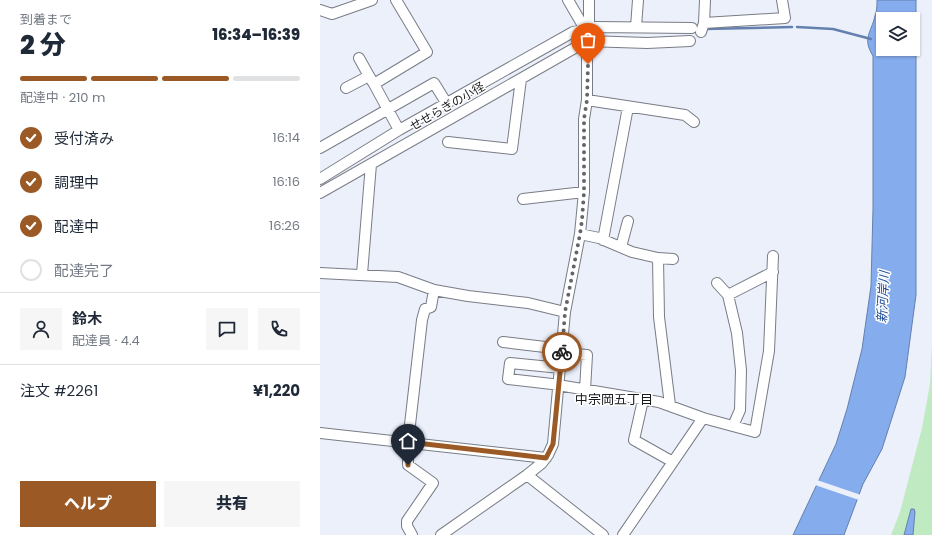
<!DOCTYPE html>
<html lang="ja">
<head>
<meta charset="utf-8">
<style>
	:root { --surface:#fff; --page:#f6f6f7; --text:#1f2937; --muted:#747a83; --line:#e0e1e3; --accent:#9b5a25 }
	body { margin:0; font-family:Poppins,"Noto Sans JP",sans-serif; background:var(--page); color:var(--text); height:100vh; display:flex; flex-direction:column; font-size:15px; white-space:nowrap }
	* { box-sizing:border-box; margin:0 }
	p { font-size:13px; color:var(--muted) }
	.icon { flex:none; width:22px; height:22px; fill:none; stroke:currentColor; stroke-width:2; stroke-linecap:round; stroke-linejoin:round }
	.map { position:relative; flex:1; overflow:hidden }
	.panel { display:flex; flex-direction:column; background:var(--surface); width:320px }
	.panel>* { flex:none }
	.buttons { position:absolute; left:556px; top:12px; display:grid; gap:8px }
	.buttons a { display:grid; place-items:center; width:44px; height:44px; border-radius:0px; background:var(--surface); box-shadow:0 1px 3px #0004; font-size:20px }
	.pin { position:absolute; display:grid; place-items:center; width:34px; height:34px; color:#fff; margin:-41px -17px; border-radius:50% 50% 50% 0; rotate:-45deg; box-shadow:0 0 4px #0007 }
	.pin .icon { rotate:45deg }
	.courier { position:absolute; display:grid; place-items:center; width:40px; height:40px; margin:-20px; border:3px solid #9b5a25; border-radius:50%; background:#fff; color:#222; box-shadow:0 1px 5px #0007 }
	.overview em { font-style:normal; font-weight:800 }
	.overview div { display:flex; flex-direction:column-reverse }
	.overview { display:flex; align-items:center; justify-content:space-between; height:68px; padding:0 20px }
	h1 { font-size:26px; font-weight:800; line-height:30px }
	.bar { display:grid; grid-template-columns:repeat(4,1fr); gap:6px 4px; align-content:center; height:48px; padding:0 20px }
	.bar i { height:5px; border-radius:3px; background:var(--line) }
	.bar .selected { background:var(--accent) }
	.bar p { grid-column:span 4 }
	.line { display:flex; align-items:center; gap:10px; padding:0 20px; border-top:1px solid var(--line) }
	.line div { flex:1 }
	.round { display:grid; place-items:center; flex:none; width:42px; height:42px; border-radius:0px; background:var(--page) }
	ol { padding:0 20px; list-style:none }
	li { display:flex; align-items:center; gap:12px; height:44px }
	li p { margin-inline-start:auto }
	li .icon { padding:4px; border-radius:50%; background:var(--accent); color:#fff; stroke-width:4 }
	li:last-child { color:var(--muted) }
	li i { width:22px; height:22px; border:2px solid var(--line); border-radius:50% }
	.cta { display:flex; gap:8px; margin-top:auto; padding:8px 20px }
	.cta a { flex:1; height:46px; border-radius:0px; background:var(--accent); color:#fff; font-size:16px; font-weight:800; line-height:46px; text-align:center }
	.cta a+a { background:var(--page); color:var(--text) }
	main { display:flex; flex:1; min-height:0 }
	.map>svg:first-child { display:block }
	.green { fill:#c0eac2 }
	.water { fill:#85acec; stroke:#6480ae; fill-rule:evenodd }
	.pier { fill:#ecf0fb }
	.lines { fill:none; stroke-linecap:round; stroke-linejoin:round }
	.stream { stroke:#6480ae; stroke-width:2.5 }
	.minor-casing { stroke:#787c85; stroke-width:12 }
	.minor { stroke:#fff; stroke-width:10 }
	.done { stroke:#62656b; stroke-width:4; stroke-dasharray:0 7.2 }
	.route { stroke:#9b5a25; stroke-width:5 }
	.labels { text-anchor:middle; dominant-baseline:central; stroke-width:3; stroke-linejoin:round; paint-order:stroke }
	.street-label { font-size:12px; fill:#181a1d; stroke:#fff }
	.water-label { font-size:13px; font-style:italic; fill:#1d4c96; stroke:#fff }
	.neighbourhood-label { font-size:13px; fill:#181a1d; stroke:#fff }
</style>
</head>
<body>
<main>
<section class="panel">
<div class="overview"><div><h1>2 分</h1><p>到着まで</p></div><em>16:34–16:39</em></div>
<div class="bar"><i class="selected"></i><i class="selected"></i><i class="selected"></i><i></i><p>配達中 · 210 m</p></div>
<ol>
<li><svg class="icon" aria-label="check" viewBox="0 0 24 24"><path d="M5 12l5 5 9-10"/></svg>受付済み<p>16:14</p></li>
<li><svg class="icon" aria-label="check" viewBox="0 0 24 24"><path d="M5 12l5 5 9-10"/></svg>調理中<p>16:16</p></li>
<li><svg class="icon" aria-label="check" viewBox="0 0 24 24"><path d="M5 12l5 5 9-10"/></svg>配達中<p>16:26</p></li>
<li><i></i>配達完了</li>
</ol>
<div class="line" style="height:72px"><a class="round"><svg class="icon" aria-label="person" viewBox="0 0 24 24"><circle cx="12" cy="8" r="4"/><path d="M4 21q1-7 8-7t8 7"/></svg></a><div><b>鈴木</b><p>配達員 · 4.4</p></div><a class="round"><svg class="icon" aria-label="chat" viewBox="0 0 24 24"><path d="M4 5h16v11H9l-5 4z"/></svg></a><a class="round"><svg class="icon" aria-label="phone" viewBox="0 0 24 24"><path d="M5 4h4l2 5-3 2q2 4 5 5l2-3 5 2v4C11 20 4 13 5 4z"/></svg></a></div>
<div class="line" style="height:52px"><div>注文 #2261</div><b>¥1,220</b></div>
<div class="cta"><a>ヘルプ</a><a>共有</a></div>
</section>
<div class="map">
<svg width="612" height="535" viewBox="0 0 612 535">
	<rect width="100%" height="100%" fill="#ecf0fb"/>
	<!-- green -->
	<path class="green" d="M612,344V535H571L580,512L602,428L610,384Z"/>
	<!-- water -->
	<path class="water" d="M557,0H596V295L591,332L585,377L562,449L543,484L524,535H473L516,444L527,409L542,349L551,286L553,208V56C542,38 551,33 555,16C557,11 557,5 557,0ZM563,19H593V49H563Z
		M591,509H594L595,512L593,535H584Z"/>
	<!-- pier -->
	<path class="pier" d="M497,480L541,495L539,500L495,485Z"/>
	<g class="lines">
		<!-- stream -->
		<path class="stream" d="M477,27L513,29L551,39
			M384,29L472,27"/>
		<defs>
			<path id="minor" d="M76,0L107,52L54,84L79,130
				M0,10L12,14L52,0
				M384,23L465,18L462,0
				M316,27L318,0
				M264,29L269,21V0
				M381,32L384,23L385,0
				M39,58L49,76
				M26,88L49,76L54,84
				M267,100L365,115L374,122
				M128,142L192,149L201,79
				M0,148L114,83L127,104
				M0,179L79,130L253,32L275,27L372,28
				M0,193L267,41L327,43L370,41
				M203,199L264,192
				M260,234L279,238L312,252L338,258L339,317L350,405
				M283,240L308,107
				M301,247L308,221
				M338,258L353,259
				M0,273L78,277L114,290L148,296L208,303L245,312
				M42,274L51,164
				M397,283L408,295L417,333L421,370L420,410L413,426
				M408,295L453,272
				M183,342L242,349
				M242,353L267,355L265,390
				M241,368L190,363L188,379L232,384L339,402L383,418L435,432L449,351L453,256
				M323,400L314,440L353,462
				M0,433L226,458
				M207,475L283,535
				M92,535L87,526V521L113,483L88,465V442L102,320L105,309L111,307L114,290
				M121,535L207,475L222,463L228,455L233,444L245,312L260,234L264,192V119L267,100V41L262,24L248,0
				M303,535L383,418"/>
		</defs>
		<!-- minor casing -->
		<use href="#minor" class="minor-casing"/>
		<!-- minor -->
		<use href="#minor" class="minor"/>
	</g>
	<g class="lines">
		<!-- done -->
		<path class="done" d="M242,352L245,312L260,234L262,220L264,192V119L267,100L268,64"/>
		<!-- route -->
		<path class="route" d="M88,465V442L226,458L233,444L242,352"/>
	</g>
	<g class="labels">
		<!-- street labels -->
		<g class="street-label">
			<text transform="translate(127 106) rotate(-30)">せせらぎの小径</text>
		</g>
		<!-- water labels -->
		<g class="water-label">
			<text transform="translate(563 297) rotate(-87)">新河岸川</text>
		</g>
		<!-- neighbourhood labels -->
		<g class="neighbourhood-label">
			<text x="294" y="399">中宗岡五丁目</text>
		</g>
	</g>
</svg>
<div class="buttons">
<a><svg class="icon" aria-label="layers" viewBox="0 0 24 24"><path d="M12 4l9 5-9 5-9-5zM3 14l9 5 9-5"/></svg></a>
</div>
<div class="pin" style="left:268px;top:64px;background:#ea580c"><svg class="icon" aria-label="bag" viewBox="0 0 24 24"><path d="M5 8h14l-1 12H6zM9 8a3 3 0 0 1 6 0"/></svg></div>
<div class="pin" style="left:88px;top:465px;background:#1f2937"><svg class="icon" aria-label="home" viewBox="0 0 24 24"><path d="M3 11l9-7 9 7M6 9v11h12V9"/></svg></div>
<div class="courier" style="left:242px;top:352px"><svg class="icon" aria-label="bike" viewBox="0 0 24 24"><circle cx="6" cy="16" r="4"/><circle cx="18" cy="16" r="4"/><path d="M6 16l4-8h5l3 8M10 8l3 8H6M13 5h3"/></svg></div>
</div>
</main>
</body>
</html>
